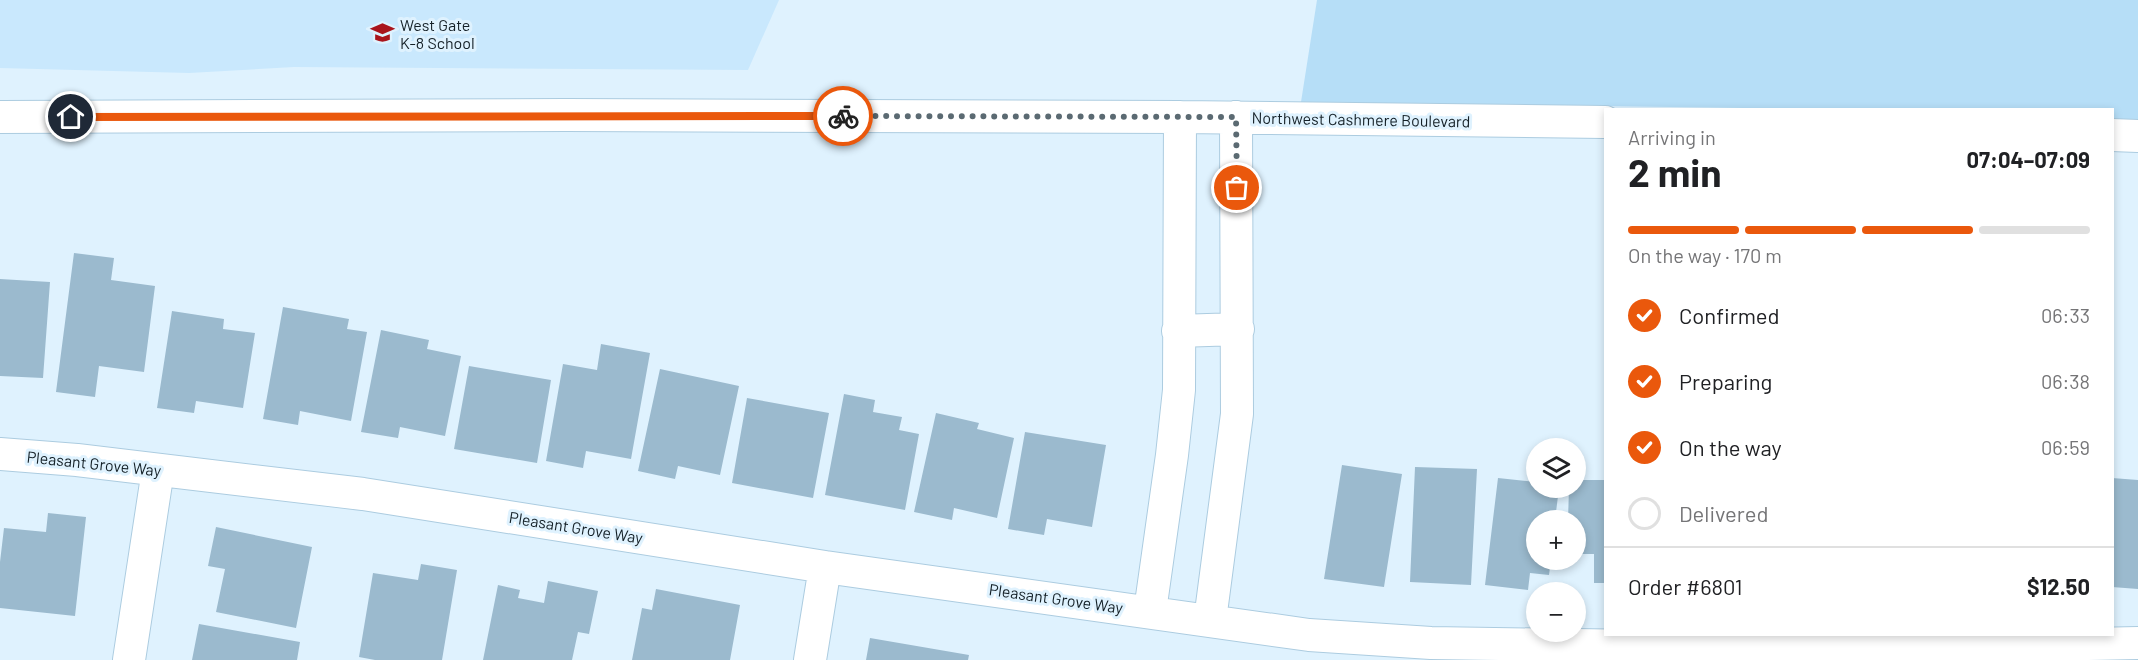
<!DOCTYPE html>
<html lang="en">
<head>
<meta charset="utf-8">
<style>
	:root { --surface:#fff; --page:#f6f6f6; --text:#202124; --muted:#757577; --line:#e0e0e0; --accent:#ea580c }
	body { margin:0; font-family:Barlow,sans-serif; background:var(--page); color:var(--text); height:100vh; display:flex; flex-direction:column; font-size:22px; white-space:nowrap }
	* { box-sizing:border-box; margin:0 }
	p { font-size:20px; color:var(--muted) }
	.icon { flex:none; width:33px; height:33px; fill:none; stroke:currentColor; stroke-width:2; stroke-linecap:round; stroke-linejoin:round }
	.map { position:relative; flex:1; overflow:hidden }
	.drawer { position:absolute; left:1604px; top:108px; width:510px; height:528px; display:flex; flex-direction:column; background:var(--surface); border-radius:0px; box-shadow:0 3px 9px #0003 }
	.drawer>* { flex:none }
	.tools { position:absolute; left:1526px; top:438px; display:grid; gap:12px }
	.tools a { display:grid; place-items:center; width:60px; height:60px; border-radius:50%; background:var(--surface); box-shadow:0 3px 9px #0003; font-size:30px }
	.pin { position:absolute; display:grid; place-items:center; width:51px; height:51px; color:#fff; margin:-26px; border:3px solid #fff; border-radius:50%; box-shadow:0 2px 6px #0007 }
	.courier { position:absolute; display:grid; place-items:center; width:60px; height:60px; margin:-30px; border:4px solid #ea580c; border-radius:50%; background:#fff; color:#222; box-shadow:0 2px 8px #0007 }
	.overview em { font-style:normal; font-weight:700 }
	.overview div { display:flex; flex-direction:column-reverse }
	.overview { display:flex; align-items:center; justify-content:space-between; height:102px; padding:0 24px }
	h1 { font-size:39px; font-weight:700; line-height:45px }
	.bar { display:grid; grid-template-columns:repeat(4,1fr); gap:9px 6px; align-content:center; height:72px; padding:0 24px }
	.bar i { height:8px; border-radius:4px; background:var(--line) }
	.bar .selected { background:var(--accent) }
	.bar p { grid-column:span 4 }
	.line { display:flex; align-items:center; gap:15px; padding:0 24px; border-top:2px solid var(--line) }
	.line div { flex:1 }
	ol { padding:0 24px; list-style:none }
	li { display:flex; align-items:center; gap:18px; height:66px }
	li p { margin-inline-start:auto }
	li .icon { padding:6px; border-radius:50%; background:var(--accent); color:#fff; stroke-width:4 }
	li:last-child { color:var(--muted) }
	li i { width:33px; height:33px; border:3px solid var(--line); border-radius:50% }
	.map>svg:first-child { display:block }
	.built { fill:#c9e8fd }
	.green { fill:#b6def7 }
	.building { fill:#9bbace }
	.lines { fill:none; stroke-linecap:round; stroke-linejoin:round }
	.minor-casing { stroke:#accce0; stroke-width:34 }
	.minor { stroke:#fff; stroke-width:32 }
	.done { stroke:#5b6a72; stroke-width:6; stroke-dasharray:0 10.8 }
	.route { stroke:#ea580c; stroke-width:8 }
	.labels { text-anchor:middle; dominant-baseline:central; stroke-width:6; stroke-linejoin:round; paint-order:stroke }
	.poi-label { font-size:16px; fill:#142027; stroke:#dff2fe; text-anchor:start }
	.street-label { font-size:16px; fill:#142027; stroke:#dff2fe }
</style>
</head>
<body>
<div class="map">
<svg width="2138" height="660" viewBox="0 0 2138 660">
	<rect width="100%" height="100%" fill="#dff2fe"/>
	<!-- built -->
	<path class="built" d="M0,0H779L748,70L294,67L189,73L0,68Z"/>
	<!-- green -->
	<path class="green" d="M1317,0H2138V120L2112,119V110L1816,109L1301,102Z"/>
	<!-- building -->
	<path class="building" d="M74,253L114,258L111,280L155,286L144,372L99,366L95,397L56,392Z
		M0,279L50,282L43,378L0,376Z
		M283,307L349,319L347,329L367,332L351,421L300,411L298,425L263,419Z
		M172,311L224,319L223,329L255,333L243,408L196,401L194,413L157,408Z
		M381,330L429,340L427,349L461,356L445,436L400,427L398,438L361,432Z
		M601,344L650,353L631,459L586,451L583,468L546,461L563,364L597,370Z
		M469,366L551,380L537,463L454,449Z
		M660,369L739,386L720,475L678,466L675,479L638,471Z
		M844,394L875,400L873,412L902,417L899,430L919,434L905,510L825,495Z
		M747,398L829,413L813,498L732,483Z
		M936,413L979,423L977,429L1014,438L997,518L954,508L952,520L914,512Z
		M1025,432L1106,445L1092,527L1047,519L1044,535L1008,529Z
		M1342,465L1402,474L1384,587L1324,579Z
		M1415,467L1477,469L1471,585L1410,582Z
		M1498,478L1536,482V488H1559L1555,520H1536V560H1551L1549,575L1530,573L1528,590L1485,585Z
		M2112,478L2138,480V589L2112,587Z
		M1575,480H1605V583H1594V554H1575V520H1568L1569,488H1575Z
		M48,513L86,517L75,616L0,608V562L4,528L46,532Z
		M216,527L312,547L296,628L216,612L225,569L208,566Z
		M421,564L457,570L442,660H375L359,657L373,573L418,580Z
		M548,581L598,591L589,634L578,632L572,660H483L498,585L520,590L518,598L544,603Z
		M656,589L740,605L730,660H632L642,608L652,610Z
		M199,624L300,642L297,660H192Z
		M870,638L969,655L968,660H866Z"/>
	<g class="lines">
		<defs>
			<path id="minor" d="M0,117L566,115L1180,117L1605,122
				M2112,135L2138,136
				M1178,331L1238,329
				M0,454L77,460L363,494L825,567L1309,635L1431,643L1841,649L2138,643
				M1150,611L1172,455L1179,390L1180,117
				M1210,620L1237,414L1236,117
				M129,660L158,470
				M810,660L825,567"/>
		</defs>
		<!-- minor casing -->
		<use href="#minor" class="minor-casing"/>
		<!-- minor -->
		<use href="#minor" class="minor"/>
	</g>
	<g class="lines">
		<!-- done -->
		<path class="done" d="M843,116L1236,117L1237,188"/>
		<!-- route -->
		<path class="route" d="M71,117L843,116"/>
	</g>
	<!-- icons -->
	<defs>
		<symbol id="school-bare" viewBox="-9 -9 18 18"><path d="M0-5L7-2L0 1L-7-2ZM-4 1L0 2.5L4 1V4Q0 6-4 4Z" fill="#a9141c" stroke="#dff2fe" stroke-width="2.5" paint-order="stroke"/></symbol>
	</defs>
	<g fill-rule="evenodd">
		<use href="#school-bare" x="366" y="16" width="33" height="33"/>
	</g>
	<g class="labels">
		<!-- poi labels -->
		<g class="poi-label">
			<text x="400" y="24">West Gate<tspan x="400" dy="18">K-8 School</tspan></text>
		</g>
		<!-- street labels -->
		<g class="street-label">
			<text transform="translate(1361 119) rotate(1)">Northwest Cashmere Boulevard</text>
			<text transform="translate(94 463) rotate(6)">Pleasant Grove Way</text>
			<text transform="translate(576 527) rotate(9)">Pleasant Grove Way</text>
			<text transform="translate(1056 598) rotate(8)">Pleasant Grove Way</text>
		</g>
	</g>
</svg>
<div class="tools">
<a><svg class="icon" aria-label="layers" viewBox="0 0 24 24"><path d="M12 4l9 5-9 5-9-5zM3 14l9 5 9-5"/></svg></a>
<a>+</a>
<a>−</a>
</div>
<div class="pin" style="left:1237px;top:188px;background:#ea580c"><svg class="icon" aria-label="bag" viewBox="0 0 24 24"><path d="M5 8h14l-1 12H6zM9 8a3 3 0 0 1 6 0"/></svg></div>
<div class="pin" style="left:71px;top:117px;background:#1f2937"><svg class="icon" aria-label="home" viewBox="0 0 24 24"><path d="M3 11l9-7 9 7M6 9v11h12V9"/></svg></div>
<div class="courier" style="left:843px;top:116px"><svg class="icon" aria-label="bike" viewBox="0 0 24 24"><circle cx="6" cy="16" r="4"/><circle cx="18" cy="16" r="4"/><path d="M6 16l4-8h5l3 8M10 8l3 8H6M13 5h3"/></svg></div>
<section class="drawer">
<div class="overview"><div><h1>2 min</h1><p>Arriving in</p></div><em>07:04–07:09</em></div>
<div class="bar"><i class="selected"></i><i class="selected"></i><i class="selected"></i><i></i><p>On the way · 170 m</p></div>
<ol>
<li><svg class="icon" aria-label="check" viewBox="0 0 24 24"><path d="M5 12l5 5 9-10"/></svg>Confirmed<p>06:33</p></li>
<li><svg class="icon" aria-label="check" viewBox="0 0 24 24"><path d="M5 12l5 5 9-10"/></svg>Preparing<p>06:38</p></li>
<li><svg class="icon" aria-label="check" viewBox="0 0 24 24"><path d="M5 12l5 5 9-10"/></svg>On the way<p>06:59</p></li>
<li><i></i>Delivered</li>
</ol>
<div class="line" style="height:78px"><div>Order #6801</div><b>$12.50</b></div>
</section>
</div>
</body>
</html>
